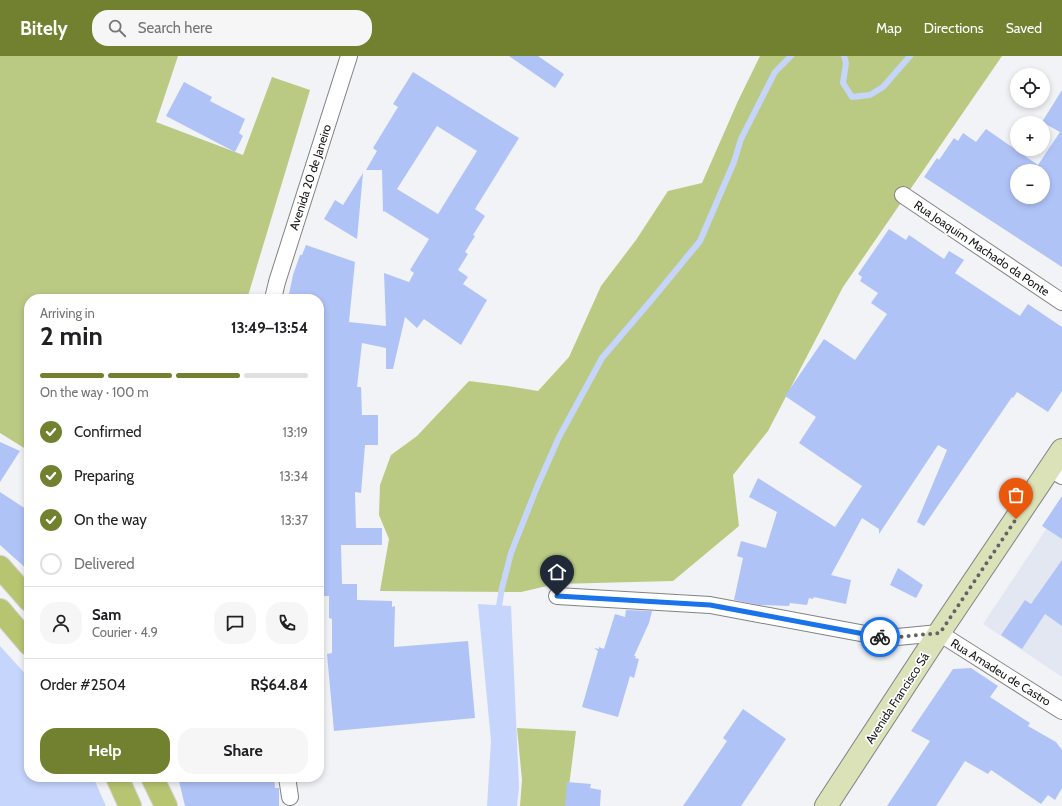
<!DOCTYPE html>
<html lang="en">
<head>
<meta charset="utf-8">
<style>
	:root { --surface:#fff; --page:#f6f6f6; --text:#202124; --muted:#757577; --line:#e0e0e0; --accent:#718130 }
	body { margin:0; font-family:Cabin,sans-serif; background:var(--page); color:var(--text); height:100vh; display:flex; flex-direction:column; font-size:15px; white-space:nowrap }
	* { box-sizing:border-box; margin:0 }
	p { font-size:13px; color:var(--muted) }
	.icon { flex:none; width:22px; height:22px; fill:none; stroke:currentColor; stroke-width:2; stroke-linecap:round; stroke-linejoin:round }
	.map { position:relative; flex:1; overflow:hidden }
	.side { position:absolute; left:24px; top:238px; width:300px; height:488px; display:flex; flex-direction:column; background:var(--surface); border-radius:16px; box-shadow:0 2px 6px #0003 }
	.side>* { flex:none }
	.tools { position:absolute; left:1010px; top:12px; display:grid; gap:8px }
	.tools a { display:grid; place-items:center; width:40px; height:40px; border-radius:50%; background:var(--surface); box-shadow:0 2px 6px #0003; font-size:20px }
	.pin { position:absolute; display:grid; place-items:center; width:34px; height:34px; color:#fff; margin:-41px -17px; border-radius:50% 50% 50% 0; rotate:-45deg; box-shadow:0 0 4px #0007 }
	.pin .icon { rotate:45deg }
	.courier { position:absolute; display:grid; place-items:center; width:40px; height:40px; margin:-20px; border:3px solid #1a73e8; border-radius:50%; background:#fff; color:#222; box-shadow:0 1px 5px #0007 }
	.head em { font-style:normal; font-weight:700 }
	.head div { display:flex; flex-direction:column-reverse }
	.head { display:flex; align-items:center; justify-content:space-between; height:68px; padding:0 16px }
	h1 { font-size:26px; font-weight:700; line-height:30px }
	.bar { display:grid; grid-template-columns:repeat(4,1fr); gap:6px 4px; align-content:center; height:48px; padding:0 16px }
	.bar i { height:5px; border-radius:3px; background:var(--line) }
	.bar .active { background:var(--accent) }
	.bar p { grid-column:span 4 }
	.line { display:flex; align-items:center; gap:10px; padding:0 16px; border-top:1px solid var(--line) }
	.line div { flex:1 }
	.round { display:grid; place-items:center; flex:none; width:42px; height:42px; border-radius:16px; background:var(--page) }
	ol { padding:0 16px; list-style:none }
	li { display:flex; align-items:center; gap:12px; height:44px }
	li p { margin-inline-start:auto }
	li .icon { padding:4px; border-radius:50%; background:var(--accent); color:#fff; stroke-width:4 }
	li:last-child { color:var(--muted) }
	li i { width:22px; height:22px; border:2px solid var(--line); border-radius:50% }
	.cta { display:flex; gap:8px; margin-top:auto; padding:8px 16px }
	.cta a { flex:1; height:46px; border-radius:16px; background:var(--accent); color:#fff; font-size:16px; font-weight:700; line-height:46px; text-align:center }
	.cta a+a { background:var(--page); color:var(--text) }
	header { display:flex; align-items:center; gap:24px; box-sizing:border-box; height:56px; padding:0 20px; background:var(--accent); color:#fff }
	header strong { font-size:19px }
	nav { display:flex; gap:22px; margin-inline-start:auto; font-size:14px }
	.search { width:280px; height:36px; background:var(--page); display:flex; align-items:center; gap:10px; box-sizing:border-box; padding:0 14px; border-radius:16px; color:var(--muted); font-size:15px }
	.map>svg:first-child { display:block }
	.built { fill:#e3e7f1 }
	.forest { fill:#baca83 }
	.water { fill:#c6d5fc }
	.lines { fill:none; stroke-linecap:round; stroke-linejoin:round }
	.stream { stroke:#c6d5fc; stroke-width:6 }
	.building { fill:#b0c3f7; fill-rule:evenodd }
	.street-casing { stroke:#808284; stroke-width:18 }
	.secondary-casing { stroke:#808284; stroke-width:24 }
	.primary-casing { stroke:#d1d1d1; stroke-width:24 }
	.street { stroke:#fff; stroke-width:16 }
	.secondary { stroke:#dbe2b8; stroke-width:22 }
	.primary { stroke:#b8c570; stroke-width:22 }
	.done { stroke:#646566; stroke-width:4; stroke-dasharray:0 7.2 }
	.route { stroke:#1a73e8; stroke-width:5 }
	.labels { text-anchor:middle; dominant-baseline:central; stroke-width:3.5; stroke-linejoin:round; paint-order:stroke }
	.street-label { font-size:12px; fill:#181819; stroke:#fff }
</style>
</head>
<body>
<header>
<strong>Bitely</strong>
<div class="search"><svg class="icon" aria-label="search" viewBox="0 0 24 24"><circle cx="10" cy="10" r="6"/><path d="M15 15l6 6"/></svg>Search here</div>
<nav><a>Map</a><a>Directions</a><a>Saved</a></nav>
</header>
<div class="map">
<svg width="1062" height="750" viewBox="0 0 1062 750">
	<rect width="100%" height="100%" fill="#f1f3f6"/>
	<!-- built -->
	<path class="built" d="M1047,472L1062,483V621L983,568Z"/>
	<!-- forest -->
	<path class="forest" d="M0,0H178L156,66L243,99L272,21L310,34L247,243H29V395L0,377Z
		M760,0H1002L843,231L768,375L733,419L739,470L673,525L556,528L521,536L380,535L389,483L379,459L380,429L391,399L417,380L469,325L508,330L538,335L569,301L601,230L636,184L668,135L702,127L738,45Z
		M517,672L576,675L568,738L594,750H520L522,724Z"/>
	<!-- water -->
	<path class="water" d="M478,548L511,550L519,731L517,750H487L491,685Z
		M0,590L29,622V721H93L106,750H0Z"/>
	<g class="lines">
		<!-- stream -->
		<path class="stream" d="M844,0L846,7L843,27L852,41L870,39L883,31L910,0
			M498,556L502,532L511,497L537,431L559,381L602,302L654,241L700,185L734,106L741,83L775,16L791,0"/>
	</g>
	<!-- building -->
	<path class="building" d="M509,0H538L564,18L555,32Z
		M413,16L519,82L475,153L485,160L473,179L475,180L465,196L468,198L458,214L468,221L463,228L487,244L461,289L424,263L417,272L405,261L393,313H386V292L362,287L357,331H361L362,359H378V389H365L361,437L355,436L356,472H382V489H341L342,528H357V544L392,545V551L395,550L394,591L468,585L475,662L334,675L327,598L332,597V563L329,562V540H320L319,538V243H292V239L289,238L293,219L300,199H302L306,189L355,206L349,266L386,270L384,217L409,226L414,217L410,214L429,183L384,155L383,156L382,114H366L377,95L373,92L398,51L393,48ZM437,70L477,95L438,158L397,133Z
		M184,26L212,41L210,45L245,63L239,77L243,80L235,96L166,60Z
		M1062,34V211L924,121L937,102L939,104L954,82L958,85L963,77L976,86L986,73L1038,109L1060,76L1042,66ZM1017,115H1043V141H1017Z
		M363,117L357,183L324,163L335,144L343,149Z
		M889,173L906,184L909,179L944,203L949,195L964,204L955,217L1020,260L1028,248L1062,271V335L1048,356L1017,336L1013,342L1012,341L924,470L917,466L947,394L938,389L879,478V473L862,462L831,519L851,524L846,548L814,541L813,543L809,542L807,549L790,547L789,550L759,549L734,544L743,502L737,500L741,485L766,492L777,456L749,441L758,422L835,471L862,430L799,387L816,361L785,340L824,283L855,304L887,258L871,247L878,237L860,225L862,221L858,218Z
		M0,386L20,395L0,426Z
		M0,436L29,455V515L0,489Z
		M1062,440V483L1042,470Z
		M1062,504V570L1045,558L1022,593L1001,579L1025,544L1031,548Z
		M898,512L923,529L916,542L890,529Z
		M626,554L652,555L649,567L634,600H636L635,602L639,603L634,622L630,620L618,661L582,651L598,595L594,592L599,593V591L604,593L615,558L625,561Z
		M971,612L998,630L990,641L1030,667L1028,670L1056,686L1062,694V732L1055,744L1048,739L1041,748L991,714L988,718L965,705L936,750H887L930,685L911,675L953,613Z
		M743,653L786,683L741,750H683L727,685L723,682Z
		M178,721H274L275,732H279V750H185Z
		M567,726L591,728L590,732L601,734L600,750H565Z"/>
	<g class="lines">
		<defs>
			<path id="street" d="M903,139L1062,246
				M273,243L277,226L349,0
				M1049,412L1062,420
				M557,540L710,549L887,582L939,577L1062,655
				M287,721L290,741"/>
			<path id="secondary" d="M826,750L939,577L1062,394"/>
			<path id="primary" d="M0,511L29,544
				M0,554L29,588
				M117,721L130,750
				M152,721L166,750"/>
		</defs>
		<!-- street casing -->
		<use href="#street" class="street-casing"/>
		<!-- secondary casing -->
		<use href="#secondary" class="secondary-casing"/>
		<!-- primary casing -->
		<use href="#primary" class="primary-casing"/>
		<!-- street -->
		<use href="#street" class="street"/>
		<!-- secondary -->
		<use href="#secondary" class="secondary"/>
		<!-- primary -->
		<use href="#primary" class="primary"/>
	</g>
	<g class="lines">
		<!-- done -->
		<path class="done" d="M880,581L887,582L940,577L1016,463"/>
		<!-- route -->
		<path class="route" d="M557,540L710,549L880,581"/>
	</g>
	<g class="labels">
		<!-- street labels -->
		<g class="street-label">
			<text transform="translate(310 121) rotate(-72)">Avenida 20 de Janeiro</text>
			<text transform="translate(982 192) rotate(34)">Rua Joaquim Machado da Ponte</text>
			<text transform="translate(1001 616) rotate(32)">Rua Amadeu de Castro</text>
			<text transform="translate(897 642) rotate(-57)">Avenida Francisco Sá</text>
		</g>
	</g>
</svg>
<div class="tools">
<a><svg class="icon" aria-label="locate" viewBox="0 0 24 24"><circle cx="12" cy="12" r="6"/><path d="M12 2v4M12 18v4M2 12h4M18 12h4"/></svg></a>
<a>+</a>
<a>−</a>
</div>
<div class="pin" style="left:1016px;top:463px;background:#ea580c"><svg class="icon" aria-label="bag" viewBox="0 0 24 24"><path d="M5 8h14l-1 12H6zM9 8a3 3 0 0 1 6 0"/></svg></div>
<div class="pin" style="left:557px;top:540px;background:#1f2937"><svg class="icon" aria-label="home" viewBox="0 0 24 24"><path d="M3 11l9-7 9 7M6 9v11h12V9"/></svg></div>
<div class="courier" style="left:880px;top:581px"><svg class="icon" aria-label="bike" viewBox="0 0 24 24"><circle cx="6" cy="16" r="4"/><circle cx="18" cy="16" r="4"/><path d="M6 16l4-8h5l3 8M10 8l3 8H6M13 5h3"/></svg></div>
<section class="side">
<div class="head"><div><h1>2 min</h1><p>Arriving in</p></div><em>13:49–13:54</em></div>
<div class="bar"><i class="active"></i><i class="active"></i><i class="active"></i><i></i><p>On the way · 100 m</p></div>
<ol>
<li><svg class="icon" aria-label="check" viewBox="0 0 24 24"><path d="M5 12l5 5 9-10"/></svg>Confirmed<p>13:19</p></li>
<li><svg class="icon" aria-label="check" viewBox="0 0 24 24"><path d="M5 12l5 5 9-10"/></svg>Preparing<p>13:34</p></li>
<li><svg class="icon" aria-label="check" viewBox="0 0 24 24"><path d="M5 12l5 5 9-10"/></svg>On the way<p>13:37</p></li>
<li><i></i>Delivered</li>
</ol>
<div class="line" style="height:72px"><a class="round"><svg class="icon" aria-label="person" viewBox="0 0 24 24"><circle cx="12" cy="8" r="4"/><path d="M4 21q1-7 8-7t8 7"/></svg></a><div><b>Sam</b><p>Courier · 4.9</p></div><a class="round"><svg class="icon" aria-label="chat" viewBox="0 0 24 24"><path d="M4 5h16v11H9l-5 4z"/></svg></a><a class="round"><svg class="icon" aria-label="phone" viewBox="0 0 24 24"><path d="M5 4h4l2 5-3 2q2 4 5 5l2-3 5 2v4C11 20 4 13 5 4z"/></svg></a></div>
<div class="line" style="height:52px"><div>Order #2504</div><b>R$64.84</b></div>
<div class="cta"><a>Help</a><a>Share</a></div>
</section>
</div>
</body>
</html>
